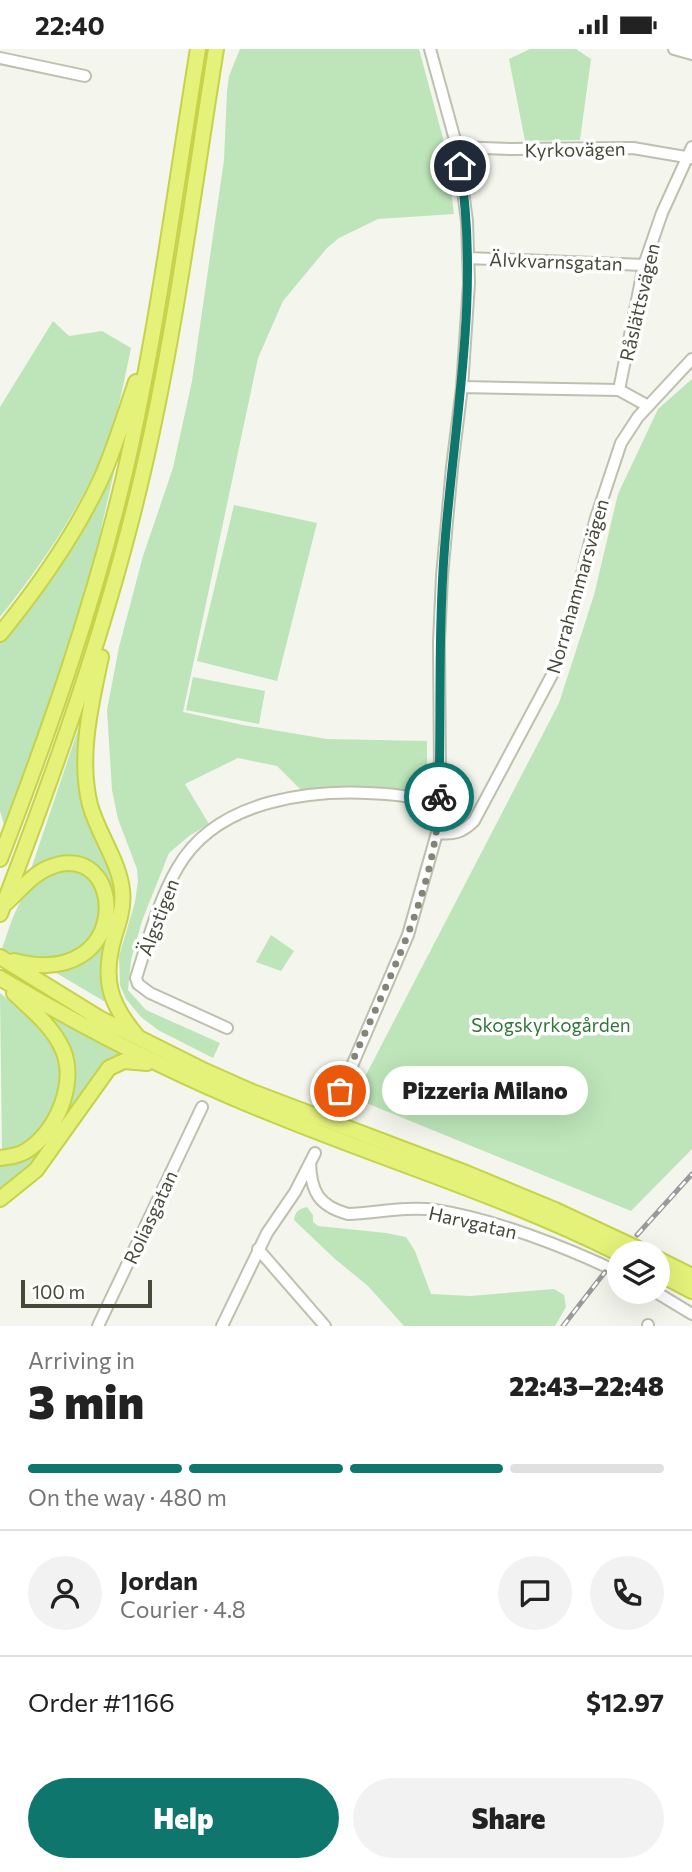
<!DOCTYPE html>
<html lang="en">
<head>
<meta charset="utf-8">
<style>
	:root { --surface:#fff; --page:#f2f2f2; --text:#222; --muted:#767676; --line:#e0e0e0; --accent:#0f766e }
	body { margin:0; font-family:Commissioner,sans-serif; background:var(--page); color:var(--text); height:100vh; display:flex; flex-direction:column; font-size:26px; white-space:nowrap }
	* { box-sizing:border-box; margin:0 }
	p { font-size:23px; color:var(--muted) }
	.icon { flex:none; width:38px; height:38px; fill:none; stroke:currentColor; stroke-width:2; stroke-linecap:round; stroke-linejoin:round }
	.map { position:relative; height:1277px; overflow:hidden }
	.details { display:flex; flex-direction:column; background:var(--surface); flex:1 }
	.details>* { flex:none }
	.controls { position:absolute; left:607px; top:1192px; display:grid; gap:14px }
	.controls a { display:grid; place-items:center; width:63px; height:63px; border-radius:50%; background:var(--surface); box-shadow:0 7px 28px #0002; font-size:35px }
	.scale { position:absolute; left:21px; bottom:18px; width:131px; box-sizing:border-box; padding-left:7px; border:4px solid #48493a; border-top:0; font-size:19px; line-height:24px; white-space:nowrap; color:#48493a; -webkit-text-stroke:5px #fff; paint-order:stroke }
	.pin { position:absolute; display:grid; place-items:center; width:60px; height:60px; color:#fff; margin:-30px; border:4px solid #fff; border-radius:50%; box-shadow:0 2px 7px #0007 }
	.courier { position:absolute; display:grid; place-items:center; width:70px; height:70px; margin:-35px; border:5px solid #0f766e; border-radius:50%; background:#fff; color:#222; box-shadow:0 2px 9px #0007 }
	.bubble { position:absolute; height:49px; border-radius:24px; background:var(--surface); box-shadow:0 7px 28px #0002; font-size:23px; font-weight:800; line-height:49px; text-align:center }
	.overview em { font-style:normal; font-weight:800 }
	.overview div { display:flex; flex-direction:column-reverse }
	.overview { display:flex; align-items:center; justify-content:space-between; height:119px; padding:0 28px }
	h1 { font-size:46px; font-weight:800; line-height:52px }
	.bar { display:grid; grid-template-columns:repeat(4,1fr); gap:10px 7px; align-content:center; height:84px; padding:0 28px }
	.bar i { height:9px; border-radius:5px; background:var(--line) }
	.bar .selected { background:var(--accent) }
	.bar p { grid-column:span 4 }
	.line { display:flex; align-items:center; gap:18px; padding:0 28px; border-top:2px solid var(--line) }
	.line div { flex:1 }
	.round { display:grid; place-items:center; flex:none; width:74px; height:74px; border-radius:37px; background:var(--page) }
	.primary-button { display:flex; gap:14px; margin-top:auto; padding:14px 28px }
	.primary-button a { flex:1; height:80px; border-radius:42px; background:var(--accent); color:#fff; font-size:28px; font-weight:800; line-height:80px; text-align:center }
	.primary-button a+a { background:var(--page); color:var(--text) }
	.status { display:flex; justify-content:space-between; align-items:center; height:49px; padding:0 35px; background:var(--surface); direction:ltr }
	.status svg { height:19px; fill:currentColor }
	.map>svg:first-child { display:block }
	.green { fill:#bde5b9 }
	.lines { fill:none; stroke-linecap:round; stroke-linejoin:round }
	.minor-casing { stroke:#bec0af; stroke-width:14 }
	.highway-casing { stroke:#c6d249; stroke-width:18 }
	.minor { stroke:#fff; stroke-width:10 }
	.highway { stroke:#e4f27a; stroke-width:14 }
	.rail-casing { stroke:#9a9a9a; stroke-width:5 }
	.rail { stroke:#fff; stroke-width:2.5; stroke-dasharray:8; stroke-linecap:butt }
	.done { stroke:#848578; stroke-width:7; stroke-dasharray:0 12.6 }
	.route { stroke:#0f766e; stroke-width:9 }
	.labels { text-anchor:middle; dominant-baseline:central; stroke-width:7; stroke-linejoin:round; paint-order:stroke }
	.street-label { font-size:19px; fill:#48493a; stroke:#fff }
	.park-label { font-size:19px; fill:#317736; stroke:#fff }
</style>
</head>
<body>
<div class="status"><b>22:40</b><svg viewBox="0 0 49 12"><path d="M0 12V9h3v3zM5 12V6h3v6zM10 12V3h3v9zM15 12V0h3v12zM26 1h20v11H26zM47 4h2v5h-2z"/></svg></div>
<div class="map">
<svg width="692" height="1277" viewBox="0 0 692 1277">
	<rect width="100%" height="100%" fill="#f4f5ec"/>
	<!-- green -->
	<path class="green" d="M240,0H419L445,97L454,165L378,170L339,189L327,199L283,252L258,309L183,663L243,676L327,690L427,692V746L305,745L277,717L238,709L185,735L209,775L189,787L169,804L142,872L131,911L128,941L146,961L220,994L213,1009L158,981L141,968L126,950L120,936L119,907L135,853L138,832L137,820L118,770L112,741L107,661L119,598L143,507L173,419L192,332L224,111L227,42L229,27Z
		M530,0H576L591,10L580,91L525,92L509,10Z
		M53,272L69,287L102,282L131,299C124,332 118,367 105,399C81,459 40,518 0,568V358Z
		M692,330V1100L631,1162L354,1049L559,654L594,546L618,445L658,360Z
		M120,397C112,432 104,467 96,502C72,595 38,686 4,776L0,762V592L30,556Z
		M234,456L317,474L277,632L197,612Z
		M193,628L265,642L259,675L186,661Z
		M85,660L82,709L119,846L103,922L102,936L107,954L53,922C63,918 74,917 83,912C118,891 125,841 92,817C82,809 70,806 57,809C46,812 38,819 29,826Z
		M68,820L87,824L102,845C101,854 102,869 98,878C95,885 86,894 80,898C52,918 31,912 2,900C10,877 19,842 42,828C50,824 59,822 68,820Z
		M271,886L294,902L281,922L256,913Z
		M0,944C18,959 39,973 51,993C73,1033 49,1095 2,1100Z
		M42,963L122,1006L107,1013L39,1110L0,1145V1114L66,1062L73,1034Z
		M307,1158L313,1166V1173L318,1177L386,1184L406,1188L415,1202L431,1245L470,1247L554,1240L564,1246L566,1258L555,1277H404L368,1237L335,1210L294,1171C295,1163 298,1160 307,1158Z"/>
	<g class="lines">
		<defs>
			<path id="minor" d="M674,0L692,5
				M0,9L85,27
				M457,98L510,100L633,99L692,109
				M468,209L644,216
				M462,338L619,341
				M648,357L619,341L644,216L662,164L692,98
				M437,784C454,786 463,783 474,772L553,624L569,577L596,469L621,394L638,368L692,310
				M227,979L150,944L138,935L136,929C148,892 158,852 178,818C218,749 315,739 386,745C404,746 421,751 439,752
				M333,1061L408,886L437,784L440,722L439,593L442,527L452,418L462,338L469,234L467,172L457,98L430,0
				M310,1114C311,1143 319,1157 348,1165C376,1164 407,1157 435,1161C494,1170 566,1198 620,1224
				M258,1200L325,1277
				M654,1242L692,1265
				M98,1277L202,1058
				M222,1277L267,1184L295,1143L315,1104
				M648,1277V1276"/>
			<path id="highway" d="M0,585C39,537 75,486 101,430C115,399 125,365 136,333
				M101,608C91,655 78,708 90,756C98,785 119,812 122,841C124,858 119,873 114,888C102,930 109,954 137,987
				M0,810C49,683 94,555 125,423C157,283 175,141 198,0
				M6,854C19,842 32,826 48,819C127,785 136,943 14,912
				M0,865C55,722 107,577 142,427C175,287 193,143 216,0
				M0,908L99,969L205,1022L250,1042L466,1124L555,1161L647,1204
				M0,929C89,982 179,1028 275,1066C390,1113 509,1149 620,1205
				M0,1109C9,1108 18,1107 26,1102C56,1084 77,1035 63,1001C53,978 32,961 14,944
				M0,1150L36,1121L109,1019L124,1012L147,1014
				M658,1210L692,1227
				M658,1224L692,1242"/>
		</defs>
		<!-- minor casing -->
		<use href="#minor" class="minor-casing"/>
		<!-- highway casing -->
		<use href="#highway" class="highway-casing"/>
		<!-- minor -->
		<use href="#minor" class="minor"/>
		<!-- highway -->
		<use href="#highway" class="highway"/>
		<defs>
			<path id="rail" d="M637,1186L692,1125
				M563,1277L605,1223"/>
		</defs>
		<!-- rail casing -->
		<use href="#rail" class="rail-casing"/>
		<!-- rail -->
		<use href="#rail" class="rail"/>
	</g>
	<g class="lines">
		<!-- done -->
		<path class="done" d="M340,1042C377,949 437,850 439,748"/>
		<!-- route -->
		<path class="route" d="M439,748C441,663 438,578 445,493C455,367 480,243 460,117"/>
	</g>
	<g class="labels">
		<!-- street labels -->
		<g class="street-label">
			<text transform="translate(575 100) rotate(-1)">Kyrkovägen</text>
			<text transform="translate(556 212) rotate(2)">Älvkvarnsgatan</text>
			<text transform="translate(639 253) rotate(-77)">Råslättsvägen</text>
			<text transform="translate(577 537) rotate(-74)">Norrahammarsvägen</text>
			<text transform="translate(158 868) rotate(-69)">Älgstigen</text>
			<text transform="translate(150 1168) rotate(-65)">Roliasgatan</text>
			<text transform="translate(473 1173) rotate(13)">Harvgatan</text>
		</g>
		<!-- park labels -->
		<g class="park-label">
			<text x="551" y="975">Skogskyrkogården</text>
		</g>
	</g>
</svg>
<div class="controls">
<a><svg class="icon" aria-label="layers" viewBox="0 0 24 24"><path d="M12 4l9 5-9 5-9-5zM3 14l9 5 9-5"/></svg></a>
</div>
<div class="scale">100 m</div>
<div class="pin" style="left:340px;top:1042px;background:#ea580c"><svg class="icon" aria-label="bag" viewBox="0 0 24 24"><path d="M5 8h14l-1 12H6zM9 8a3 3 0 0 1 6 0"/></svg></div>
<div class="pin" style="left:460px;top:117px;background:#1f2937"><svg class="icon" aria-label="home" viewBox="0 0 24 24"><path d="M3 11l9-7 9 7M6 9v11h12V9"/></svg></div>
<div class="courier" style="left:439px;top:748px"><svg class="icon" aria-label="bike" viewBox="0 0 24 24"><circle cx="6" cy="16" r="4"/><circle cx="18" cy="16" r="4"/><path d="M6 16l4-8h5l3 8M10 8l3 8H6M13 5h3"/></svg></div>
<div class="bubble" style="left:382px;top:1017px;width:206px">Pizzeria Milano</div>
</div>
<section class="details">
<div class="overview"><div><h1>3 min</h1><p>Arriving in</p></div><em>22:43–22:48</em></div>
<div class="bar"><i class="selected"></i><i class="selected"></i><i class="selected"></i><i></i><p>On the way · 480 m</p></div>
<div class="line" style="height:126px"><a class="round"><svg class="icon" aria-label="person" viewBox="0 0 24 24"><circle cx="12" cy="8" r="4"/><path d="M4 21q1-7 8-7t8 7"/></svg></a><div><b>Jordan</b><p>Courier · 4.8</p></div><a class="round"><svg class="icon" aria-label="chat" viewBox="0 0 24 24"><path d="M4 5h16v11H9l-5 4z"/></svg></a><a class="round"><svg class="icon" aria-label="phone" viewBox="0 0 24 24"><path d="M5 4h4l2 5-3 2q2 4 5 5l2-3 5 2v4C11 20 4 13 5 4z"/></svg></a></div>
<div class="line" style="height:91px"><div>Order #1166</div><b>$12.97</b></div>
<div class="primary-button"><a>Help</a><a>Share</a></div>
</section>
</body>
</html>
